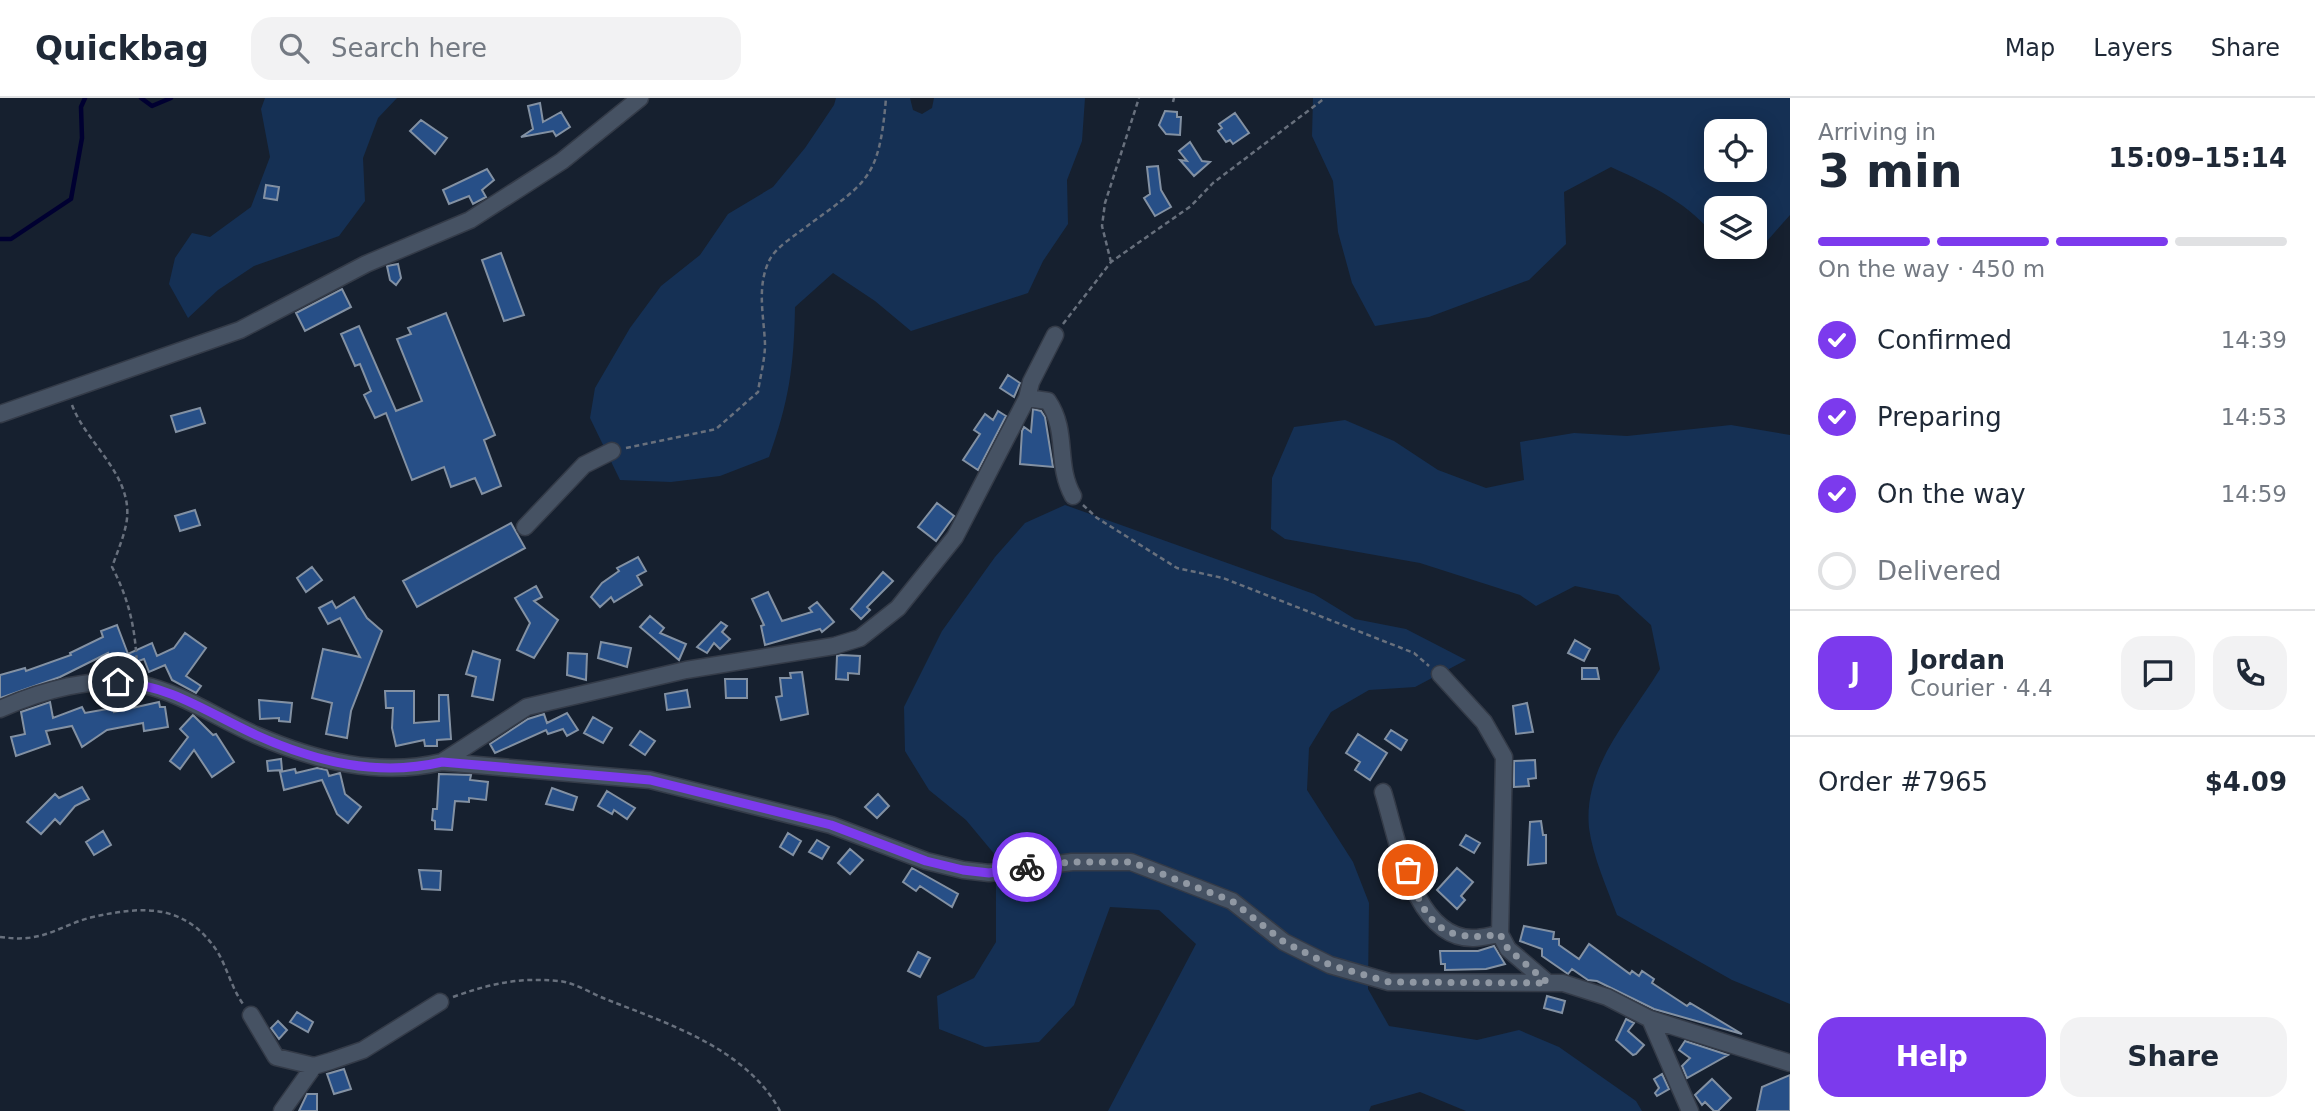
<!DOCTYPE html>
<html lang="en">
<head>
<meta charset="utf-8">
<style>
	:root { --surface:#fff; --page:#f2f2f3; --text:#1f2937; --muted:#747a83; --line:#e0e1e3; --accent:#7c3aed }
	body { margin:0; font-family:"DejaVu Sans",sans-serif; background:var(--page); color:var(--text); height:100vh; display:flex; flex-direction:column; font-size:26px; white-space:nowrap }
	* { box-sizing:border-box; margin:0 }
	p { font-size:23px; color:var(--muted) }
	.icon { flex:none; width:38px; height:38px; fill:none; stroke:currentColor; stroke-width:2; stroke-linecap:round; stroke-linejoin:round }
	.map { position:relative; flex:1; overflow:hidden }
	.panel { display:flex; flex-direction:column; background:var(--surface); width:525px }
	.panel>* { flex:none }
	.tools { position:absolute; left:1704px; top:21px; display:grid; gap:14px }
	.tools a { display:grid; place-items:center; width:63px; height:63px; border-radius:14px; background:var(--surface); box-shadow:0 4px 18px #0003; font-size:35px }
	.pin { position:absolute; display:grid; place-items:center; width:60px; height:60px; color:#fff; margin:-30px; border:4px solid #fff; border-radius:50%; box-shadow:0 2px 7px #0007 }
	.courier { position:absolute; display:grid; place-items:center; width:70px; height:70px; margin:-35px; border:5px solid #7c3aed; border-radius:50%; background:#fff; color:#222; box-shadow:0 2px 9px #0007 }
	.head em { font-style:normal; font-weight:800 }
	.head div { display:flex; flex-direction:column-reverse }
	.head { display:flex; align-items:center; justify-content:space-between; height:119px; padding:0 28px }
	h1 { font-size:46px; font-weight:800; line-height:52px }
	.bar { display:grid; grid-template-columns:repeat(4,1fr); gap:10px 7px; align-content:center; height:84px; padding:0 28px }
	.bar i { height:9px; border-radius:5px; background:var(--line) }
	.bar .selected { background:var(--accent) }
	.bar p { grid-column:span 4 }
	.line { display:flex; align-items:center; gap:18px; padding:0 28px; border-top:2px solid var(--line) }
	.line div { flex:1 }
	.round { display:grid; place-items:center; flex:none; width:74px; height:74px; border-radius:21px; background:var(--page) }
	ol { padding:0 28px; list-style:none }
	li { display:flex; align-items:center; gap:21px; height:77px }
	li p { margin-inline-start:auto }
	li .icon { padding:7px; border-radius:50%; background:var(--accent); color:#fff; stroke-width:4 }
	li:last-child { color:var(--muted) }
	li i { width:38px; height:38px; border:4px solid var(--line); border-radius:50% }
	.button { display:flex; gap:14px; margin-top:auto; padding:14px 28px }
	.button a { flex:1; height:80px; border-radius:21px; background:var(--accent); color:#fff; font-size:28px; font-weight:800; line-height:80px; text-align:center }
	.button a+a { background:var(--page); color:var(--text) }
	header { display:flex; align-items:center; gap:42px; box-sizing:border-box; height:98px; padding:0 35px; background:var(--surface); border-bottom:2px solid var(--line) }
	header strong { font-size:33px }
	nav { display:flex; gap:38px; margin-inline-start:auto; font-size:24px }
	.search { width:490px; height:63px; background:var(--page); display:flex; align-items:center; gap:18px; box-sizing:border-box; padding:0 24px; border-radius:21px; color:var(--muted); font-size:26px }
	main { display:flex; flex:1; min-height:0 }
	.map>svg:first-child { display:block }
	.green { fill:#153054; fill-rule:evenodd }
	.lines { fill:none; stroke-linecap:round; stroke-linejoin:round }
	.stream { stroke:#000031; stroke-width:4.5 }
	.building { fill:#274f87; stroke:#8391a3; stroke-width:2 }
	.street-casing { stroke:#343b48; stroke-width:19 }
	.path { stroke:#68707d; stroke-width:2.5; stroke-dasharray:5 3.5; stroke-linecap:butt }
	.street { stroke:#465263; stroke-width:16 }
	.done { stroke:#9098a3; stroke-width:7; stroke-dasharray:0 12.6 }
	.route { stroke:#7c3aed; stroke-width:9 }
</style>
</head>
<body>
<header>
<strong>Quickbag</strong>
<div class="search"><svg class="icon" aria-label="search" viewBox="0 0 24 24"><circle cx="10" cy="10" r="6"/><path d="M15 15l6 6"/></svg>Search here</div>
<nav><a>Map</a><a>Layers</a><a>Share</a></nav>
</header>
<main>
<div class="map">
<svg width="1790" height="1013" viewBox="0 0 1790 1013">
	<rect width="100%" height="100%" fill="#16202f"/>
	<!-- green -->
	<path class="green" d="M265,0H397L378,20L363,60L365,103L339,138L254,168L218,192L188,220L169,186L175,160L192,135L210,139L251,109L270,59L261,11Z
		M836,0H910L913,12L922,16L932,10L934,0H1085L1082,43L1067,82L1068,126L1043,163L1028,195L911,233L875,203L833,175L795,209C794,269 789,303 769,359L720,378L671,384L620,382L590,320L595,290L630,230L661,188L700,157L728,116L773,89L805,50L834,7Z
		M1313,0H1790V117L1753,159L1731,161L1722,149H1755V110H1717V142C1692,106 1650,87 1611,69L1564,94L1566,146L1529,182L1429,219L1375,228L1352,185L1338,134L1333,83L1312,38ZM1755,33V72H1717V33Z
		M1345,322L1394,343L1438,372L1486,390L1524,382L1520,344L1574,335L1627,338L1731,327L1790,337V906L1732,882L1617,817C1607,790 1593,759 1589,730C1583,668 1630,621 1660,571L1651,527L1618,497L1575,488L1536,508L1520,497L1420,465L1285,441L1271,431L1272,380L1294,329Z
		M1065,407L1314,496L1355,521L1406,531L1466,562L1415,589L1369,592L1331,614L1309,650L1307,692L1353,764L1369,805L1368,891L1389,928L1477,942L1519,932L1559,949L1636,1003L1642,1013H1466L1420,994L1371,1008L1369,1013H1108L1196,846L1159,812L1110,809L1074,907L1039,944L985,949L939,931L937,898L974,880L996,844V758L966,722L929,692L905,653L904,609L942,533L995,459L1025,425Z"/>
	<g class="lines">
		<!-- stream -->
		<path class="stream" d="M141,0L152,8L171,0
			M0,141H11L71,101L82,40L81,9L85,0"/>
	</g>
	<!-- building -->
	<path class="building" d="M540,5L543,24L561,14L570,29L556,38L553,33L521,39L533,31L528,8Z
		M1165,13L1177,14V19H1181L1180,37L1166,36L1159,27Z
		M1235,15L1249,35L1233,46L1230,42L1226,44L1218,33L1222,30L1219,26Z
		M421,22L447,40L435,56L410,33Z
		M1190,44L1202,63L1210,64L1194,78L1180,62L1187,63L1179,53Z
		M1158,68L1161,92L1171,109L1155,118L1144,100L1150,96L1147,69Z
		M487,71L494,82L482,92L486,99L473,106L469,98L449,106L443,92Z
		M266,87L279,89L277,102L264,100Z
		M501,155L524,217L504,223L482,162Z
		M398,166L401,180L396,187L390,182L387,168Z
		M342,191L351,209L305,233L296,215Z
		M446,215L495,337L484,342L501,388L482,396L475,380L451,389L444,369L412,382L386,315L375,320L364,297L371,293L360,266L355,268L341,236L359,228L396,313L422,303L397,241L411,236L408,230Z
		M1008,277L1020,285L1014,299L1000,290Z
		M200,310L205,325L176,334L171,318Z
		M1033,311L1041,313L1045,319L1053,369L1020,366L1022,333L1024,329L1031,334Z
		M998,313L1006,318L978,372L963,362L980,336L974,332L985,316L993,322Z
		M937,405L954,418L936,443L918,429Z
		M195,412L200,427L180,433L175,418Z
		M511,425L525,450L417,509L403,483Z
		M638,459L646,473L637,478L642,487L614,504L611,499L600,509L591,499L602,485L619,473L617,470Z
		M312,469L322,482L306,494L297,480Z
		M883,474L893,483L867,509L870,512L861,521L851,511Z
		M536,488L542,499L534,503L558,522L534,560L517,552L530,525L515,500Z
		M768,494L782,523L812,514L809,510L817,504L834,524L822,534L820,531L765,547L761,528L764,527L752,501Z
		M354,499L367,520L382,533L351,613L347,640L326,636L332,605L312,600L323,551L360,559L340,520L328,526L319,510L332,503L336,510Z
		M650,518L664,530L660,535L686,546L679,562L640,529Z
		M721,524L727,528L722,534L730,541L720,551L714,545L707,555L697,549Z
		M117,527L128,556L152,545L157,558L174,550L185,535L206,550L186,578L201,588L196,595L172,582L165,567L149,574L144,561L113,572L108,555L60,579L0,600V577L25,570L26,573L71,557L70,555L103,539L101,533Z
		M1575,542L1590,551L1584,563L1568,555Z
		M601,544L631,550L627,569L598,560Z
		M473,553L500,562L493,602L472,598L476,579L466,576Z
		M568,555L587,556L586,582L567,577Z
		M841,557L860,558L859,576L848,575V582L836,581L837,558Z
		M1582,570H1597L1599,581H1582Z
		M802,574L808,616L781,622L776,599L782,598L780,580H791L790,575Z
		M725,581H747V600H726Z
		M687,592L690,609L667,612L665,596Z
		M385,593H414V625L439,623V597H448L451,641L437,642V648H425L424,642L396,648L392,630L393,610H386Z
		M259,602L292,605L290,624L279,623V620L260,621Z
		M50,604L53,620L82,609L85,615L113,610L114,614L159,604L160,609H165L168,629L144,633L143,625L107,632L82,649L72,628L46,633L50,646L16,658L11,639L25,636L21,614Z
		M1527,605L1533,634L1516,636L1513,608Z
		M567,615L578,632L567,638L563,631L548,636L546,632L495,655L490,646L528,621L544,616L547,625Z
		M193,617L213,637L216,636L234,664L212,679L194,652L180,671L170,663L188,639L180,631Z
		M593,619L612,630L603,645L584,635Z
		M1391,632L1407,642L1401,652L1385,641Z
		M640,633L655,643L645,657L630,647Z
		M1358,636L1387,655L1370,682L1355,672L1360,664L1346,655Z
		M281,661L282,672L268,673L267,663Z
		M1535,662L1536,680L1528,681L1529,688L1514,689V663Z
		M317,670L327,672L329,678L340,675L345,696L361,709L348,725L337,716L322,682L284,692L280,674L295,671L296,675Z
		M439,676L471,677L470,682L488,684L486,702L469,700V704L455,703L452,732L435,731V723L432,722L433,711H437Z
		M82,689L89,701L75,708L60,726L55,721L41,736L27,724L55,696L59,700Z
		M552,690L577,699L573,712L546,706Z
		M607,693L635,710L627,721L614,712L612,716L598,708Z
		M878,696L889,708L877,720L865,709Z
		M1541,723L1543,737H1546V765L1528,767L1530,724Z
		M103,733L111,747L94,757L86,744Z
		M788,735L801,743L793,757L780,749Z
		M1466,737L1480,745L1474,755L1460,747Z
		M817,742L829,749L822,761L809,754Z
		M850,751L863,762L850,776L838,765Z
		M912,770L958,796L952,809L920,788L916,793L903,784Z
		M1457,770L1473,784L1461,798L1465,802L1457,811L1437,792Z
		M419,772L441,773L440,792L422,791Z
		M1524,828L1554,834L1553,841H1559V847L1579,861L1589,846L1630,876L1632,873L1639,878L1642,873L1654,881L1652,885L1687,908L1690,905L1742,936L1654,911L1597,883L1588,882L1572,871L1568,876L1542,858V851L1520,843Z
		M1494,848L1505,866L1486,871L1445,872V866H1441L1440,853H1478Z
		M918,854L930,860L920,879L908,873Z
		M1547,898L1565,903L1562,915L1544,910Z
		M297,914L313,924L308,934L290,924Z
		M1626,921L1634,925L1628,933L1644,947L1636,956L1633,957L1616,942Z
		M278,923L287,932L279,941L271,930Z
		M1685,943L1728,957L1687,980L1682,968L1690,960L1679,952Z
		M344,971L351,991L334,996L327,976Z
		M1662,976L1669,991L1657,998L1655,995L1659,990L1654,981Z
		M1790,977V1013H1757L1762,989Z
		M1712,981L1731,1000L1718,1013H1714L1705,1004L1702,1007L1695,997Z
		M307,996H317V1013H299Z"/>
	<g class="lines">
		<defs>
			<path id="street" d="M1027,300L1048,303C1069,334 1055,366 1073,398
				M0,316L240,232L366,166L470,122L562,63L640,0
				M525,429L584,367L612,353
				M1440,576L1484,624L1504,659L1500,836L1508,851L1548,885
				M0,611C40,593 95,577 140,586C182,595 217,620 256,637C316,663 379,679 442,664L650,682L831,727L926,763L963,772L989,775L1072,764H1131L1232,803L1284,844L1330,867L1389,884L1563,885L1607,899L1650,921L1790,965
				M442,664L527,609L686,572L834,548L860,540L898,510L955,439L1027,300L1031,284L1055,237
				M1383,694C1397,738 1413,842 1474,840C1482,840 1492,837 1500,836
				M251,917L276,959L314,968L331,963L363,952L440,904
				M1650,921L1690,1013
				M282,1013L314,968"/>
		</defs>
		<!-- street casing -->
		<use href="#street" class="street-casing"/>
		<!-- path -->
		<path class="path" d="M1173,4L1174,0
			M1111,164L1102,128L1105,105L1139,0
			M1063,226L1111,164L1191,108L1213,85L1325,0
			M72,307C87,347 136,379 126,427C123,441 117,455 112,469C130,503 136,534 137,572
			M626,350L716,331L758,294C760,279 765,262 765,246C764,218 756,188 770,161C776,150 791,140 802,132C865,84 879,86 886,0
			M1083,407L1097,420L1177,470L1223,480L1414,555L1429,568
			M0,839C9,840 18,841 27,840C51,838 70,824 93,819C142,808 185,805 217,853C227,869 231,889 243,906
			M453,899C489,886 519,879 558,883C574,884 592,896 608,902C669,926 747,951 780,1013"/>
		<!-- street -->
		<use href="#street" class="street"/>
	</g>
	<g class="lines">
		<!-- done -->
		<path class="done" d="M1027,769L1072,764H1131L1232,803L1284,844L1330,867L1389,884L1548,885L1508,851L1500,836C1442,846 1425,825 1408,772"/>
		<!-- route -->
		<path class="route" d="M118,584C170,587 210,616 256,637C316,664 378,679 442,664L650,682L831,727L926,763L963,772L989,775L1027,769"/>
	</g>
</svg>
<div class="tools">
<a><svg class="icon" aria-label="locate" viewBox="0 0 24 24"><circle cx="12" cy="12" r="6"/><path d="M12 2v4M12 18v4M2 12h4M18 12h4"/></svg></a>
<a><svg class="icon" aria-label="layers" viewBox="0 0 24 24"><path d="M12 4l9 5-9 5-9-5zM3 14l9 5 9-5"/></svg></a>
</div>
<div class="pin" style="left:1408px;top:772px;background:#ea580c"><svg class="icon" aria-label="bag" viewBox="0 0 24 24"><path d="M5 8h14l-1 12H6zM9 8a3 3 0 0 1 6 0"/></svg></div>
<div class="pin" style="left:118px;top:584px;background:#1f2937"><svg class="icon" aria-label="home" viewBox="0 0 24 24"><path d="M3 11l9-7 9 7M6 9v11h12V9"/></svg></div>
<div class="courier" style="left:1027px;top:769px"><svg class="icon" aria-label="bike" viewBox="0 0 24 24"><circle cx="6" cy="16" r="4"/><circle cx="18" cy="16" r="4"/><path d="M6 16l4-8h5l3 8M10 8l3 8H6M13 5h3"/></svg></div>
</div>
<section class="panel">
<div class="head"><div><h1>3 min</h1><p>Arriving in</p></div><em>15:09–15:14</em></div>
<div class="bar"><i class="selected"></i><i class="selected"></i><i class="selected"></i><i></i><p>On the way · 450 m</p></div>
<ol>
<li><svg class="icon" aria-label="check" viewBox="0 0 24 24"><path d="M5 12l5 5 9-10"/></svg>Confirmed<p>14:39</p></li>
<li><svg class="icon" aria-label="check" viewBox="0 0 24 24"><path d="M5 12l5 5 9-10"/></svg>Preparing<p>14:53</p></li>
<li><svg class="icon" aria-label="check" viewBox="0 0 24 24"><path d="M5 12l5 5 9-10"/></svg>On the way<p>14:59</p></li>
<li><i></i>Delivered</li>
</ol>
<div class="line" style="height:126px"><b class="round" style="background:var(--accent);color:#fff">J</b><div><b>Jordan</b><p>Courier · 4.4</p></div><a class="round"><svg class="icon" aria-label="chat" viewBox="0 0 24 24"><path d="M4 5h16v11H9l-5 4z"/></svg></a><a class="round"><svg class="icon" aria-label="phone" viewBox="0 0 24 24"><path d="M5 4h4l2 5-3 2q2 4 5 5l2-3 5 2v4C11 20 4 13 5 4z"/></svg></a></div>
<div class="line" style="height:91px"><div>Order #7965</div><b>$4.09</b></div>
<div class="button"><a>Help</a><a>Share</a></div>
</section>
</main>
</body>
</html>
